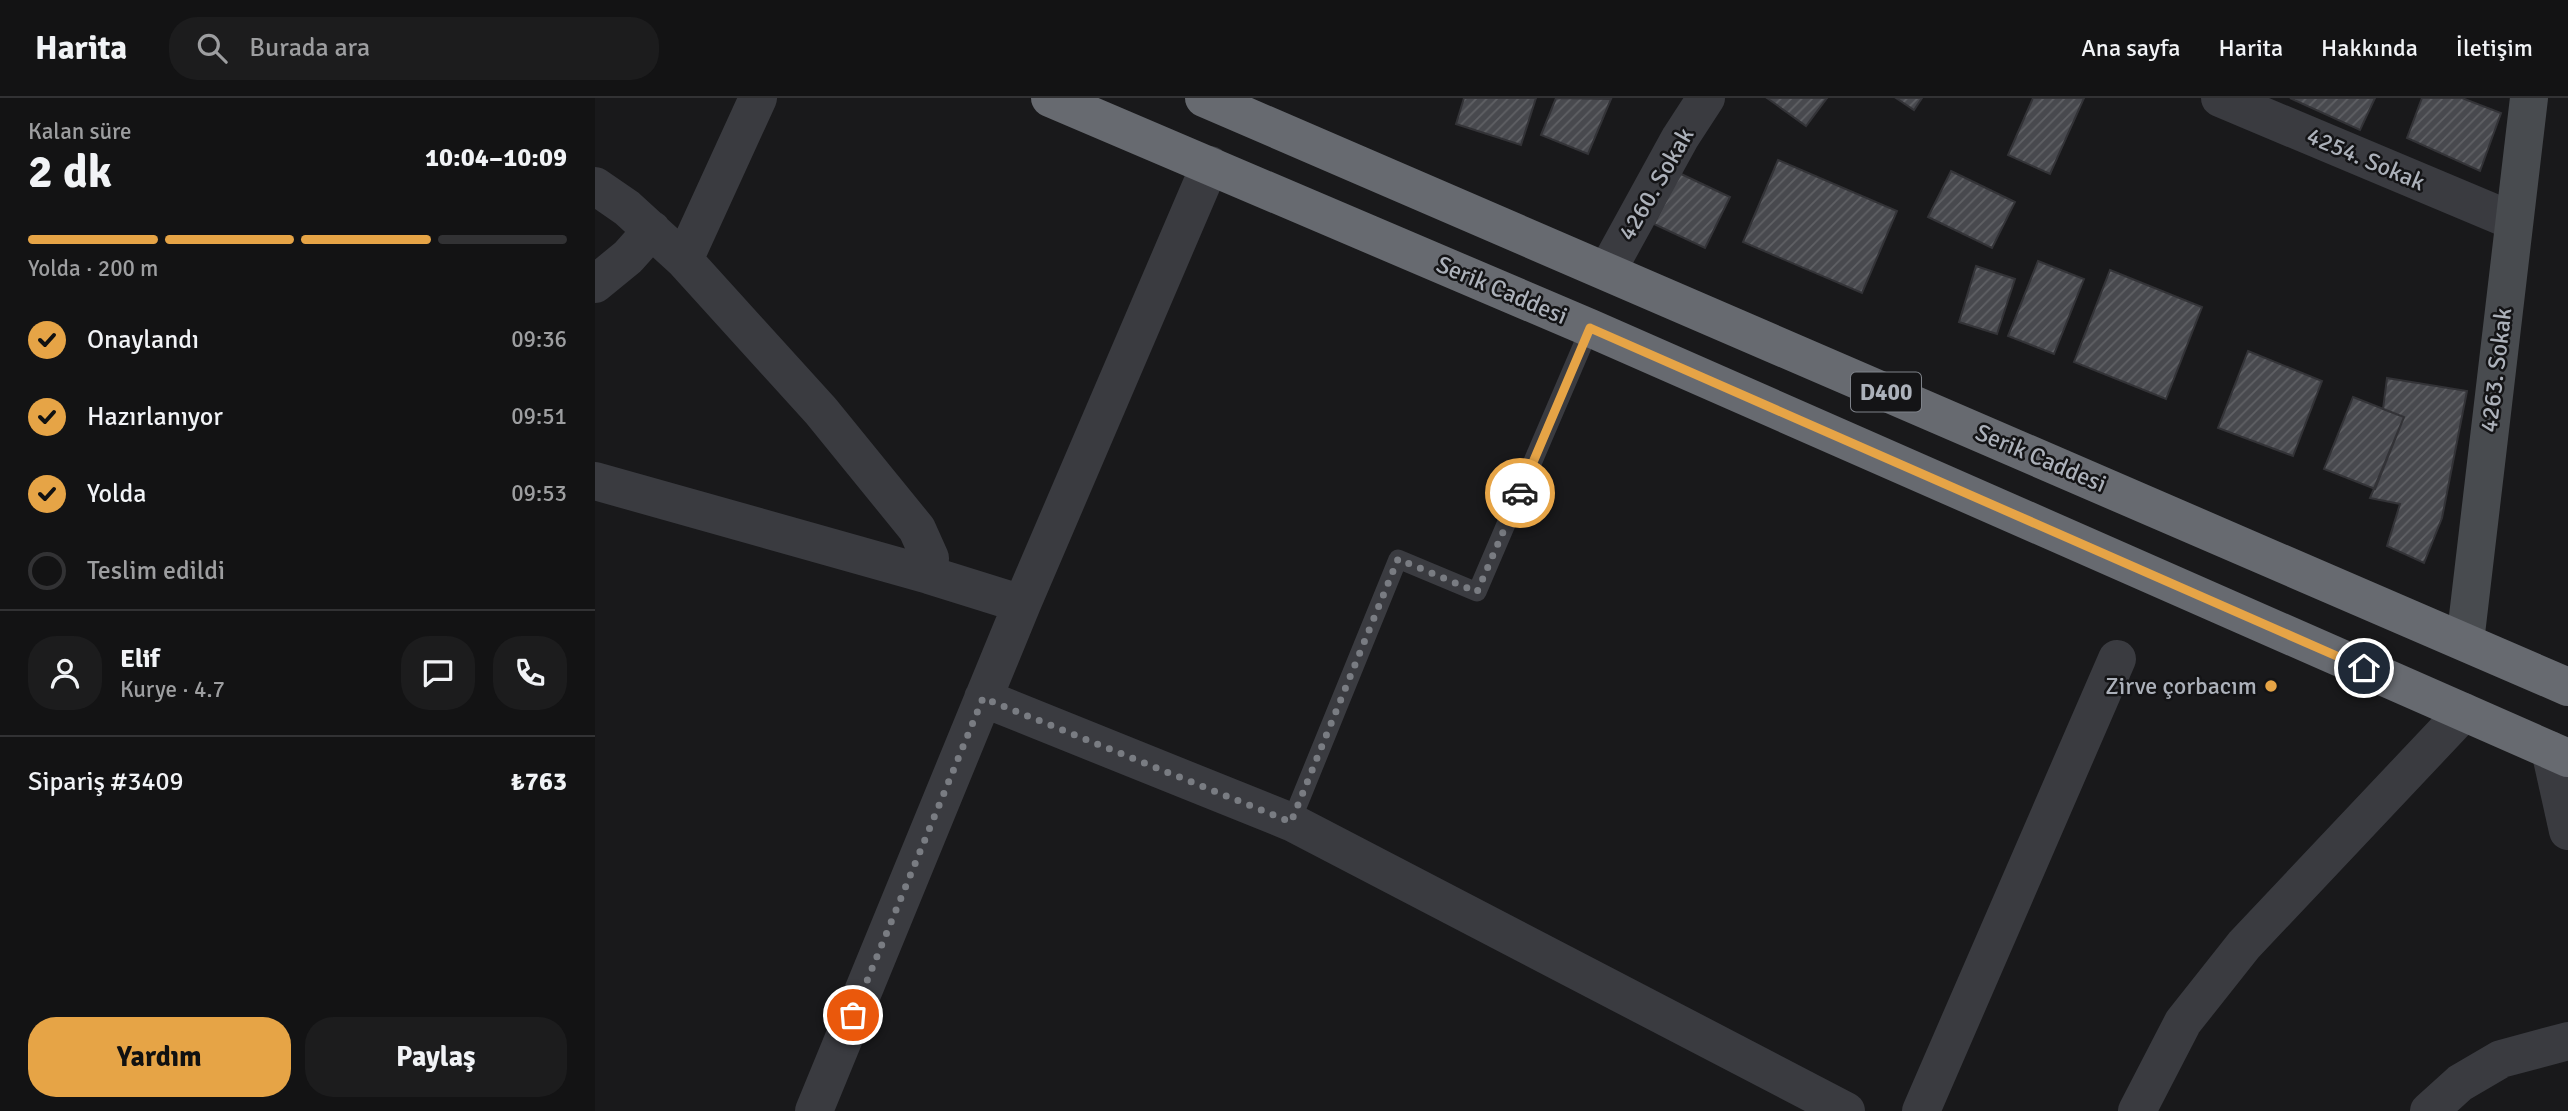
<!DOCTYPE html>
<html lang="tr">
<head>
<meta charset="utf-8">
<style>
	:root { --surface:#131314; --page:#1c1c1d; --text:#f1f3f6; --muted:#9d9ea0; --line:#323234; --accent:#e6a446 }
	body { margin:0; font-family:Signika,sans-serif; background:var(--page); color:var(--text); height:100vh; display:flex; flex-direction:column; font-size:26px; white-space:nowrap }
	* { box-sizing:border-box; margin:0 }
	p { font-size:23px; color:var(--muted) }
	.icon { flex:none; width:38px; height:38px; fill:none; stroke:currentColor; stroke-width:2; stroke-linecap:round; stroke-linejoin:round }
	.map { position:relative; flex:1; overflow:hidden }
	.drawer { display:flex; flex-direction:column; background:var(--surface); width:595px }
	.drawer>* { flex:none }
	.pin { position:absolute; display:grid; place-items:center; width:60px; height:60px; color:#fff; margin:-30px; border:4px solid #fff; border-radius:50%; box-shadow:0 2px 7px #0007 }
	.courier { position:absolute; display:grid; place-items:center; width:70px; height:70px; margin:-35px; border:5px solid #e6a446; border-radius:50%; background:#fff; color:#222; box-shadow:0 2px 9px #0007 }
	.summary em { font-style:normal; font-weight:700 }
	.summary div { display:flex; flex-direction:column-reverse }
	.summary { display:flex; align-items:center; justify-content:space-between; height:119px; padding:0 28px }
	h1 { font-size:46px; font-weight:700; line-height:52px }
	.bar { display:grid; grid-template-columns:repeat(4,1fr); gap:10px 7px; align-content:center; height:84px; padding:0 28px }
	.bar i { height:9px; border-radius:5px; background:var(--line) }
	.bar .active { background:var(--accent) }
	.bar p { grid-column:span 4 }
	.line { display:flex; align-items:center; gap:18px; padding:0 28px; border-top:2px solid var(--line) }
	.line div { flex:1 }
	.round { display:grid; place-items:center; flex:none; width:74px; height:74px; border-radius:28px; background:var(--page) }
	ol { padding:0 28px; list-style:none }
	li { display:flex; align-items:center; gap:21px; height:77px }
	li p { margin-inline-start:auto }
	li .icon { padding:7px; border-radius:50%; background:var(--accent); color:#111; stroke-width:4 }
	li:last-child { color:var(--muted) }
	li i { width:38px; height:38px; border:4px solid var(--line); border-radius:50% }
	.action { display:flex; gap:14px; margin-top:auto; padding:14px 28px }
	.action a { flex:1; height:80px; border-radius:28px; background:var(--accent); color:#111; font-size:28px; font-weight:700; line-height:80px; text-align:center }
	.action a+a { background:var(--page); color:var(--text) }
	header { display:flex; align-items:center; gap:42px; box-sizing:border-box; height:98px; padding:0 35px; background:var(--surface); border-bottom:2px solid var(--line) }
	header strong { font-size:33px }
	nav { display:flex; gap:38px; margin-inline-start:auto; font-size:24px }
	.search { width:490px; height:63px; background:var(--page); display:flex; align-items:center; gap:18px; box-sizing:border-box; padding:0 24px; border-radius:28px; color:var(--muted); font-size:26px }
	main { display:flex; flex:1; min-height:0 }
	.map>svg:first-child { display:block }
	.building { fill:url(#building-hatch); stroke:#333337; stroke-width:2 }
	.lines { fill:none; stroke-linecap:round; stroke-linejoin:round }
	.lane { stroke:#3a3b40; stroke-width:19 }
	.street { stroke:#3a3b40; stroke-width:38 }
	.secondary { stroke:#484b4f; stroke-width:38 }
	.highway { stroke:#676a70; stroke-width:38 }
	.done { stroke:#797c82; stroke-width:7; stroke-dasharray:0 12.6 }
	.route { stroke:#e6a446; stroke-width:9 }
	.poi-dot { fill:#e6a446; stroke:#141416; stroke-width:2.5 }
	.labels { text-anchor:middle; dominant-baseline:central; stroke-width:5; stroke-linejoin:round; paint-order:stroke }
	.shield { fill:#141416; stroke:#7e8289; stroke-width:2 }
	.shield-label { font-size:23px; font-weight:bold; fill:#acb1ba }
	.street-label { font-size:24px; fill:#acb1ba; stroke:#141416 }
	.poi-label { font-size:24px; fill:#acb1ba; stroke:#141416; text-anchor:end }
</style>
</head>
<body>
<header>
<strong>Harita</strong>
<div class="search"><svg class="icon" aria-label="search" viewBox="0 0 24 24"><circle cx="10" cy="10" r="6"/><path d="M15 15l6 6"/></svg>Burada ara</div>
<nav><a>Ana sayfa</a><a>Harita</a><a>Hakkında</a><a>İletişim</a></nav>
</header>
<main>
<section class="drawer">
<div class="summary"><div><h1>2 dk</h1><p>Kalan süre</p></div><em>10:04–10:09</em></div>
<div class="bar"><i class="active"></i><i class="active"></i><i class="active"></i><i></i><p>Yolda · 200 m</p></div>
<ol>
<li><svg class="icon" aria-label="check" viewBox="0 0 24 24"><path d="M5 12l5 5 9-10"/></svg>Onaylandı<p>09:36</p></li>
<li><svg class="icon" aria-label="check" viewBox="0 0 24 24"><path d="M5 12l5 5 9-10"/></svg>Hazırlanıyor<p>09:51</p></li>
<li><svg class="icon" aria-label="check" viewBox="0 0 24 24"><path d="M5 12l5 5 9-10"/></svg>Yolda<p>09:53</p></li>
<li><i></i>Teslim edildi</li>
</ol>
<div class="line" style="height:126px"><a class="round"><svg class="icon" aria-label="person" viewBox="0 0 24 24"><circle cx="12" cy="8" r="4"/><path d="M4 21q1-7 8-7t8 7"/></svg></a><div><b>Elif</b><p>Kurye · 4.7</p></div><a class="round"><svg class="icon" aria-label="chat" viewBox="0 0 24 24"><path d="M4 5h16v11H9l-5 4z"/></svg></a><a class="round"><svg class="icon" aria-label="phone" viewBox="0 0 24 24"><path d="M5 4h4l2 5-3 2q2 4 5 5l2-3 5 2v4C11 20 4 13 5 4z"/></svg></a></div>
<div class="line" style="height:91px"><div>Sipariş #3409</div><b>₺763</b></div>
<div class="action"><a>Yardım</a><a>Paylaş</a></div>
</section>
<div class="map">
<svg width="1973" height="1013" viewBox="0 0 1973 1013">
	<defs>
		<pattern id="building-hatch" width="6" height="6" patternUnits="userSpaceOnUse" patternTransform="scale(1.75)"><rect width="6" height="6" fill="#48494e"/><path d="M-1 1l2-2M0 6l6-6M5 7l2-2" fill="none" stroke="#606165"/></pattern>
	</defs>
	<rect width="100%" height="100%" fill="#19191b"/>
	<!-- building -->
	<path class="building" d="M869,0H941L926,47L861,26Z
		M961,0L1016,1L993,56L946,37Z
		M1172,0H1232L1211,28Z
		M1301,0H1327L1319,12Z
		M1438,0H1489L1455,76L1413,57Z
		M1695,0H1780L1765,32Z
		M1827,0H1867L1906,15L1885,73L1812,40Z
		M1183,62L1302,113L1267,195L1148,144Z
		M1356,73L1420,104L1397,150L1333,119Z
		M1084,75L1135,99L1110,150L1059,126Z
		M1443,163L1489,181L1459,256L1413,238Z
		M1381,168L1420,181L1402,236L1364,224Z
		M1515,172L1607,209L1571,301L1479,264Z
		M1653,253L1727,283L1698,358L1623,330Z
		M1792,280L1872,293L1847,420L1829,465L1792,448L1805,406L1775,400L1809,319L1788,311Z
		M1758,299L1809,319L1780,391L1729,371Z"/>
	<g class="lines">
		<!-- lane -->
		<path class="lane" d="M696,724L803,461L882,494L995,230"/>
		<!-- street -->
		<path class="street" d="M163,0L89,162L226,313L322,431L335,460L334,477
			M1625,0L1918,123
			M0,88L32,110L89,162
			M1012,173L1085,40L1111,0
			M0,186L33,159L57,132
			M0,383L334,477L427,506
			M388,600L696,724L1251,1013
			M1955,652L1973,733
			M219,1013L427,506L615,67
			M1326,1013L1522,561
			M1542,1013L1588,924L1649,847L1869,614
			M1834,1013L1865,985L1906,961L1973,943"/>
		<!-- secondary -->
		<path class="secondary" d="M1870,544L1934,0"/>
		<!-- highway -->
		<path class="highway" d="M455,0L995,230L1973,660
			M609,0L1973,589"/>
	</g>
	<g class="lines">
		<!-- done -->
		<path class="done" d="M258,917L388,600L696,724L803,461L882,494L925,395"/>
		<!-- route -->
		<path class="route" d="M925,395L995,230L1769,570"/>
	</g>
	<!-- markers -->
	<circle class="poi-dot" cx="1676" cy="588" r="7"/>
	<g class="labels">
		<!-- shield labels -->
		<rect class="shield" x="1256" y="274.5" width="70" height="39" rx="5"/>
		<g class="shield-label">
			<text x="1291" y="294">D400</text>
		</g>
		<!-- street labels -->
		<g class="street-label">
			<text transform="translate(1771 61) rotate(23)">4254. Sokak</text>
			<text transform="translate(1061 86) rotate(-60)">4260. Sokak</text>
			<text transform="translate(907 192) rotate(23)">Serik Caddesi</text>
			<text transform="translate(1901 272) rotate(-83)">4263. Sokak</text>
			<text transform="translate(1446 360) rotate(23)">Serik Caddesi</text>
		</g>
		<!-- poi labels -->
		<g class="poi-label">
			<text x="1662" y="588">Zirve çorbacım</text>
		</g>
	</g>
</svg>
<div class="pin" style="left:258px;top:917px;background:#ea580c"><svg class="icon" aria-label="bag" viewBox="0 0 24 24"><path d="M5 8h14l-1 12H6zM9 8a3 3 0 0 1 6 0"/></svg></div>
<div class="pin" style="left:1769px;top:570px;background:#1f2937"><svg class="icon" aria-label="home" viewBox="0 0 24 24"><path d="M3 11l9-7 9 7M6 9v11h12V9"/></svg></div>
<div class="courier" style="left:925px;top:395px"><svg class="icon" aria-label="car" viewBox="0 0 24 24"><path d="M5 17H2v-5l4-1 3-4h7l3 4 3 1v5h-3M9 17h6M6 11h13"/><circle cx="7" cy="17" r="2"/><circle cx="17" cy="17" r="2"/></svg></div>
</div>
</main>
</body>
</html>
